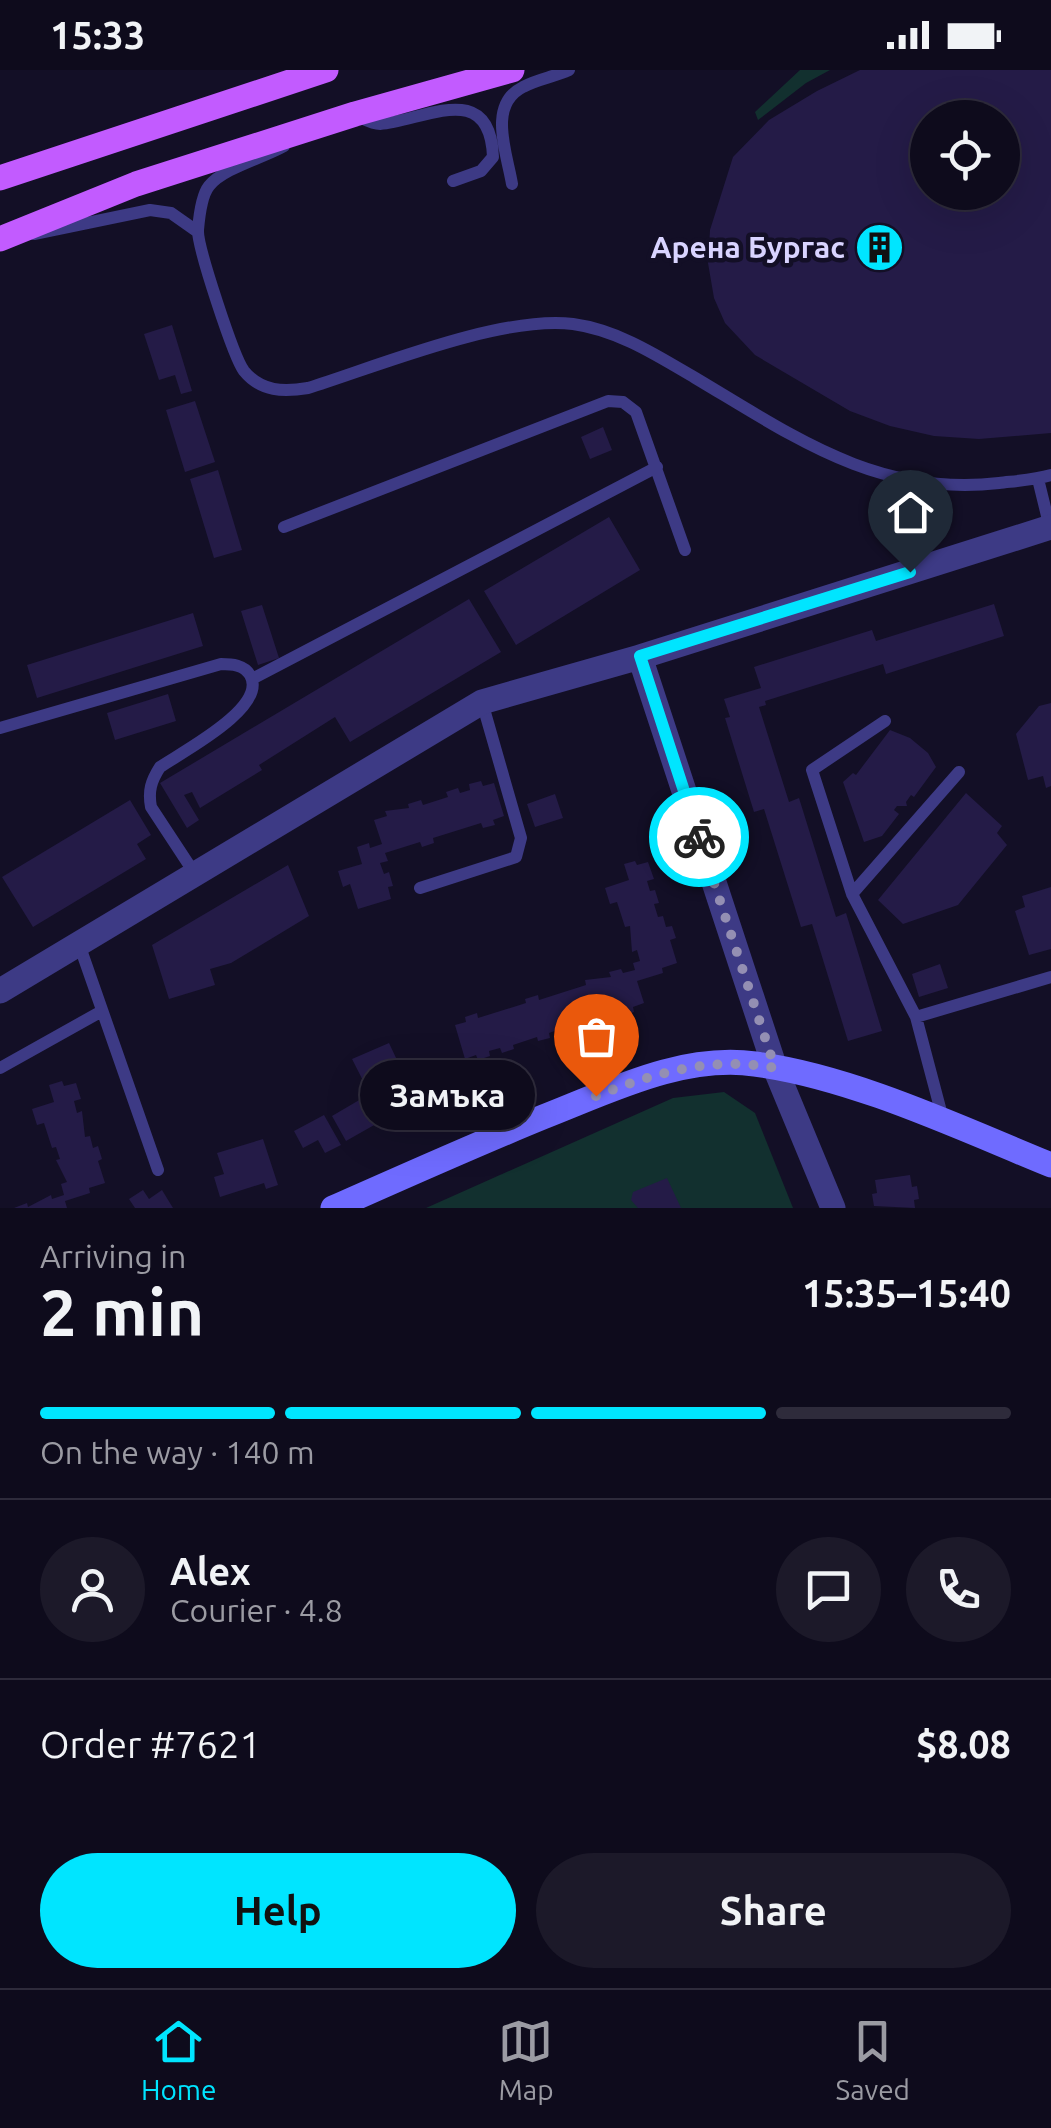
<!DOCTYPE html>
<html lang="en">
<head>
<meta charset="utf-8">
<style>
	:root { --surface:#0e0b1c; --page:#1c1929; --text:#f1f3f6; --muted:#9b9ba3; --line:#2e2b3b; --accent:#00e5ff }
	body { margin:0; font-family:Ubuntu,sans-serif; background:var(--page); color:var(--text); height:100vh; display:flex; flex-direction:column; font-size:38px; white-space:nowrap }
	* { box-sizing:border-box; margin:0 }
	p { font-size:32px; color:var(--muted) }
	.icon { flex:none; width:55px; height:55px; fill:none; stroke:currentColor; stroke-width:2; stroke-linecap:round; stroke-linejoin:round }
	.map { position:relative; height:1138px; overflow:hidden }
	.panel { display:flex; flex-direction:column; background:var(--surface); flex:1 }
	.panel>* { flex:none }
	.fabs { position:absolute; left:910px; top:30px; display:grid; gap:20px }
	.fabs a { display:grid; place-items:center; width:110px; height:110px; border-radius:50%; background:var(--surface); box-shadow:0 10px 40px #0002,0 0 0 2px var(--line); font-size:50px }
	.pin { position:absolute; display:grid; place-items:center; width:85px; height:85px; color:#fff; margin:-102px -42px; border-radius:50% 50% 50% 0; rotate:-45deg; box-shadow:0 0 10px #0007 }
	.pin .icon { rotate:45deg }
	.courier { position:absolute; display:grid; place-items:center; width:100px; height:100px; margin:-50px; border:8px solid #00e5ff; border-radius:50%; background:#fff; color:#222; box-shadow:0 2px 12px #0007 }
	.bubble { position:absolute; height:70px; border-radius:35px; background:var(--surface); box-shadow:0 10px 40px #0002,0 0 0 2px var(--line); font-size:32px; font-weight:600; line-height:70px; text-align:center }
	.headline em { font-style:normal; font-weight:600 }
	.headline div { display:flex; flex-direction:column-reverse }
	.headline { display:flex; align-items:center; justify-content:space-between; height:170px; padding:0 40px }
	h1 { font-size:65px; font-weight:600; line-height:75px }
	.bar { display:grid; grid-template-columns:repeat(4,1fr); gap:15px 10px; align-content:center; height:120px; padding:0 40px }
	.bar i { height:12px; border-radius:8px; background:var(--line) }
	.bar .on { background:var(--accent) }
	.bar p { grid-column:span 4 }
	.line { display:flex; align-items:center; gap:25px; padding:0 40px; border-top:2px solid var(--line) }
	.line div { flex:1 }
	.round { display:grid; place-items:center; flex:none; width:105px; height:105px; border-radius:52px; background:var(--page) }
	.button { display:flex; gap:20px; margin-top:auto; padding:20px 40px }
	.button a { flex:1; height:115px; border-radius:60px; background:var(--accent); color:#111; font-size:40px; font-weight:600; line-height:115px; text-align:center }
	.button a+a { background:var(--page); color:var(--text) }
	.status { display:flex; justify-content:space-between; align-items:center; height:70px; padding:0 50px; background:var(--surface); direction:ltr }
	.status svg { height:28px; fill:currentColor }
	.tab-bar { display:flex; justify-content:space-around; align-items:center; height:140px; border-top:2px solid var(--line); background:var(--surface); font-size:28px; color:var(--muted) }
	.tab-bar a { display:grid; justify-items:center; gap:5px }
	.tab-bar .on { color:var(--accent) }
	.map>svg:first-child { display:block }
	.green { fill:#12302f }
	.building { fill:#241b47; fill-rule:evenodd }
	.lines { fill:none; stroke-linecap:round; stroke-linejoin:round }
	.lane { stroke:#3d3a85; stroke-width:12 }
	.street { stroke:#3d3a85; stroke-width:25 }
	.secondary { stroke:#6f6bff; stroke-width:25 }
	.primary { stroke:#c25bff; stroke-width:25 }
	.done { stroke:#948fb3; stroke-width:10; stroke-dasharray:0 18 }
	.route { stroke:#00e5ff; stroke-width:12 }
	.labels { text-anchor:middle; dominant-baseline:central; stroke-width:9; stroke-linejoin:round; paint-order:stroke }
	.poi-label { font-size:30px; font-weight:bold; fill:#d9d4ff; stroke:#130f26; text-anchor:end }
</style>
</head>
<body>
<div class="status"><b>15:33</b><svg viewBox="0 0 49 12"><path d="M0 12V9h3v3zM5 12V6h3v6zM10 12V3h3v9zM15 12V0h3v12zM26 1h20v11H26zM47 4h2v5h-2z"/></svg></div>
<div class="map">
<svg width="1051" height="1138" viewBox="0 0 1051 1138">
	<rect width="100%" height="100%" fill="#130f26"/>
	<!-- green -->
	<path class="green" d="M800,0H830L806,13L758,50L755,42Z
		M724,1022L755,1043L793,1138H426L673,1028Z"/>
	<!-- building -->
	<path class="building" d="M860,0H1051V363L979,369L934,366L890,356L850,341L755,285L725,253L714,228L708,193L710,160L733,87L769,50L817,21ZM928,48H1002V122H928Z
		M172,255L192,321L181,324L175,305L159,310L144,264Z
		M195,331L215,392L185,402L166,340Z
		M603,357L612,380L590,389L581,367Z
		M218,400L242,480L214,488L190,409Z
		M609,447L640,500L516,575L484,521Z
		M469,529L501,582L350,672L335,647L259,695L262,700L200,738L192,722L184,725L199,750L187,758L160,713Z
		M994,534L1004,566L886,604L883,594L765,631L766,635L759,637L789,732L799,728L836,847L846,843L882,961L848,971L812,854L801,857L764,739L754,742L725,648L730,647L724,629L761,618L754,597L872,560L876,571Z
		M262,535L279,588L258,595L241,541Z
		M193,543L203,576L37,628L27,595Z
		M168,624L176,651L115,670L107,643Z
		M1051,633V716L1046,718L1043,706L1028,710L1016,664L1039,636Z
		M890,660L910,668L928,683L936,697L914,727L911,725L906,732L907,736H897L894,740L899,744L882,766L864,772L843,712L853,703L856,705Z
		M481,711L483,716L494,713L504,746L493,750L495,755L483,758L481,753L433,768L434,773L422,777L420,772L385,783L388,791L380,793L384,804L389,802L393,816L388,817L391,829L358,839L350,814L343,817L338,801L362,794L357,777L369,773L370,778L382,774L374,750L387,746L385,741L409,738L408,734L421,730L423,735L448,727L446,722L458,718L460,723L470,720L469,714Z
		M966,723L1002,756L997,763L1007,775L958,835L903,854L878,830Z
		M555,724L563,748L535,757L527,734Z
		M130,730L151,765L137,774L146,789L33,857L2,807Z
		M635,791L637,795L648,792L654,809L647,811L650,821L655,820L659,833L654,834L658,847L663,846L666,857L672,856L676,868L670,870L677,893L662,898L663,903L637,911L644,933L633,937L634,942L622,946L620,941L573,955L575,960L561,964L560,959L549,963L550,968L538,971L537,967L513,975L514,979L502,983L500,978L489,981L490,986L478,990L476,985L465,989L455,955L466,952L465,947L477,943L478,948L526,933L525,929L538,925L539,930L586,915L585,910L611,907L609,902L621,899L623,903L635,900L633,893L640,891L637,880L632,882L630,856L625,857L617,832L610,834L605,818L629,810L624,794Z
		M288,795L309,846L231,893L210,899L215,915L169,929L152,875Z
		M1051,817V879L1029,885L1015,841L1025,837L1022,826Z
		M940,894L948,918L919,927L912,904Z
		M389,973L397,990L385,995L391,1011L402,1006L415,1037L383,1050L352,989Z
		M62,1011L64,1016L76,1013L81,1029L74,1031L77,1043L82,1041L85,1067L90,1066L93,1078L98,1076L102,1089L98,1091L105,1113L89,1118L90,1123L65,1131L67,1138H14L27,1133L28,1137L51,1125L52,1129L64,1125L61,1114L67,1112L56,1090L60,1089L56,1077L52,1078L44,1053L37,1055L32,1039L54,1032L49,1015Z
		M361,1029L376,1054L346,1071L332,1046Z
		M324,1045L341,1075L325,1083L318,1070L303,1078L294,1061Z
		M263,1069L278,1115L266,1119L264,1113L220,1127L214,1107L224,1104L217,1083Z
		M910,1105L912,1117L917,1116L919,1129L914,1130L915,1138L874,1136L872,1124L877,1123L875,1110Z
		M667,1108L681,1138H638L631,1130L633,1122Z
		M143,1120L149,1129L162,1120L173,1138H135L129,1129Z"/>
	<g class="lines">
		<!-- lane -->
		<path class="lane" d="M357,46C364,49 372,54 380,54C423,51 490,8 493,87L481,101L453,111
			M284,76C263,88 223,98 209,116C201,126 199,148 198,160C197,176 234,288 244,301C261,322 284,322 308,318C378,296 502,245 573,254C618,260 658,286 697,309C796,368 878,427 999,413C1016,411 1034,410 1051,405
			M512,114C507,83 487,35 523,17C537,9 554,7 569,0
			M34,164L150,140L171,143L198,162
			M1038,409L1050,458
			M284,457L608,331L623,332L636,342L685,480
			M252,609L657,397
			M885,651L812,700L852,824L916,947L943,1049
			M0,658L221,594C232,594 244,595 250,605C269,637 182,682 160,697C151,711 148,721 151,737L195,804
			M420,818L516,787L521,768L482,632
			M852,824L959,702
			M79,874L158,1100
			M916,947L1051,907
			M0,998L102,941"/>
		<!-- street -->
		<path class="street" d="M640,587L775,998L833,1138
			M0,921L482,632L640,587L1051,457"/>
		<!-- secondary -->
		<path class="secondary" d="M333,1138C403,1107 472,1076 543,1047C610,1021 682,984 755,994C853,1007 960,1058 1051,1095"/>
		<!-- primary -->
		<path class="primary" d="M0,108L326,0
			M0,169L136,114L355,44L512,0"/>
	</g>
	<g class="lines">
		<!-- done -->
		<path class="done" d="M596,1026C655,1003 712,986 775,998L699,767"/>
		<!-- route -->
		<path class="route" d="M699,767L640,586L910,502"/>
	</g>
	<!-- icons -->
	<defs>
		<symbol id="building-disc" viewBox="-11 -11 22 22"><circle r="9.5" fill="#00e5ff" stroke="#130f26"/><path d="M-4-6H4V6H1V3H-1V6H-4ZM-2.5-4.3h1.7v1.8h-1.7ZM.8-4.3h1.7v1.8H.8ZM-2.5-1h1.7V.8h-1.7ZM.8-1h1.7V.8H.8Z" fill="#111"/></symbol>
	</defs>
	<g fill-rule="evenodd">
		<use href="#building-disc" x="852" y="150" width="55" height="55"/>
	</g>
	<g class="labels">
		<!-- poi labels -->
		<g class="poi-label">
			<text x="845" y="177">Арена Бургас</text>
		</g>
	</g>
</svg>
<div class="fabs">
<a><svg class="icon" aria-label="locate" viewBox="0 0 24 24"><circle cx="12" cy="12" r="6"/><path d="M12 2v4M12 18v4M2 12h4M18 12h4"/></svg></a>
</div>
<div class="pin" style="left:596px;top:1026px;background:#ea580c"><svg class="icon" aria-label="bag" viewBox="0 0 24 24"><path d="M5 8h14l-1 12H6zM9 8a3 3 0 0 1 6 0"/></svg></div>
<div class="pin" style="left:910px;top:502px;background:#1f2937"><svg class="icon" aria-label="home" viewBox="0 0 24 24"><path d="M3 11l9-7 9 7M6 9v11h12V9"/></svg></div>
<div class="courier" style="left:699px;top:767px"><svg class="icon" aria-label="bike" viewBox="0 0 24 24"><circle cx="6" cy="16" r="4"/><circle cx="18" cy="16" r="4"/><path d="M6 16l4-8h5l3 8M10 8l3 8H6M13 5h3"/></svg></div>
<div class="bubble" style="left:360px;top:990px;width:175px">Замъка</div>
</div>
<section class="panel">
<div class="headline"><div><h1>2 min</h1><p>Arriving in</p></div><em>15:35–15:40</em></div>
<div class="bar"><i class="on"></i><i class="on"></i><i class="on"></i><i></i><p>On the way · 140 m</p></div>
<div class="line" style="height:180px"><a class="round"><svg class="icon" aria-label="person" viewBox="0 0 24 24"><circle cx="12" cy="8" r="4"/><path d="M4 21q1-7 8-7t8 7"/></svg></a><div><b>Alex</b><p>Courier · 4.8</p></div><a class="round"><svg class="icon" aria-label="chat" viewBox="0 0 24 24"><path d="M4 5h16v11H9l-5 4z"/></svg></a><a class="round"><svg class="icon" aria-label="phone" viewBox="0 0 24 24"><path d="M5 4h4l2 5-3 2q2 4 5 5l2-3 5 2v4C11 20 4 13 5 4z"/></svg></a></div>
<div class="line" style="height:130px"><div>Order #7621</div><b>$8.08</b></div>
<div class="button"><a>Help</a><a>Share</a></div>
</section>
<nav class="tab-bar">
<a class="on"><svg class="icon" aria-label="home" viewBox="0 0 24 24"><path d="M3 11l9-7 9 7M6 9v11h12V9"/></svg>Home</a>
<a><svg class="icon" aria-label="map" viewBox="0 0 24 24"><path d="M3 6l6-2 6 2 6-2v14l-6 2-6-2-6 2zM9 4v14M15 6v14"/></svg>Map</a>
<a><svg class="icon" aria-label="saved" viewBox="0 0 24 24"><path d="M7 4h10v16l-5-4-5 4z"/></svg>Saved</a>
</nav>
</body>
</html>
